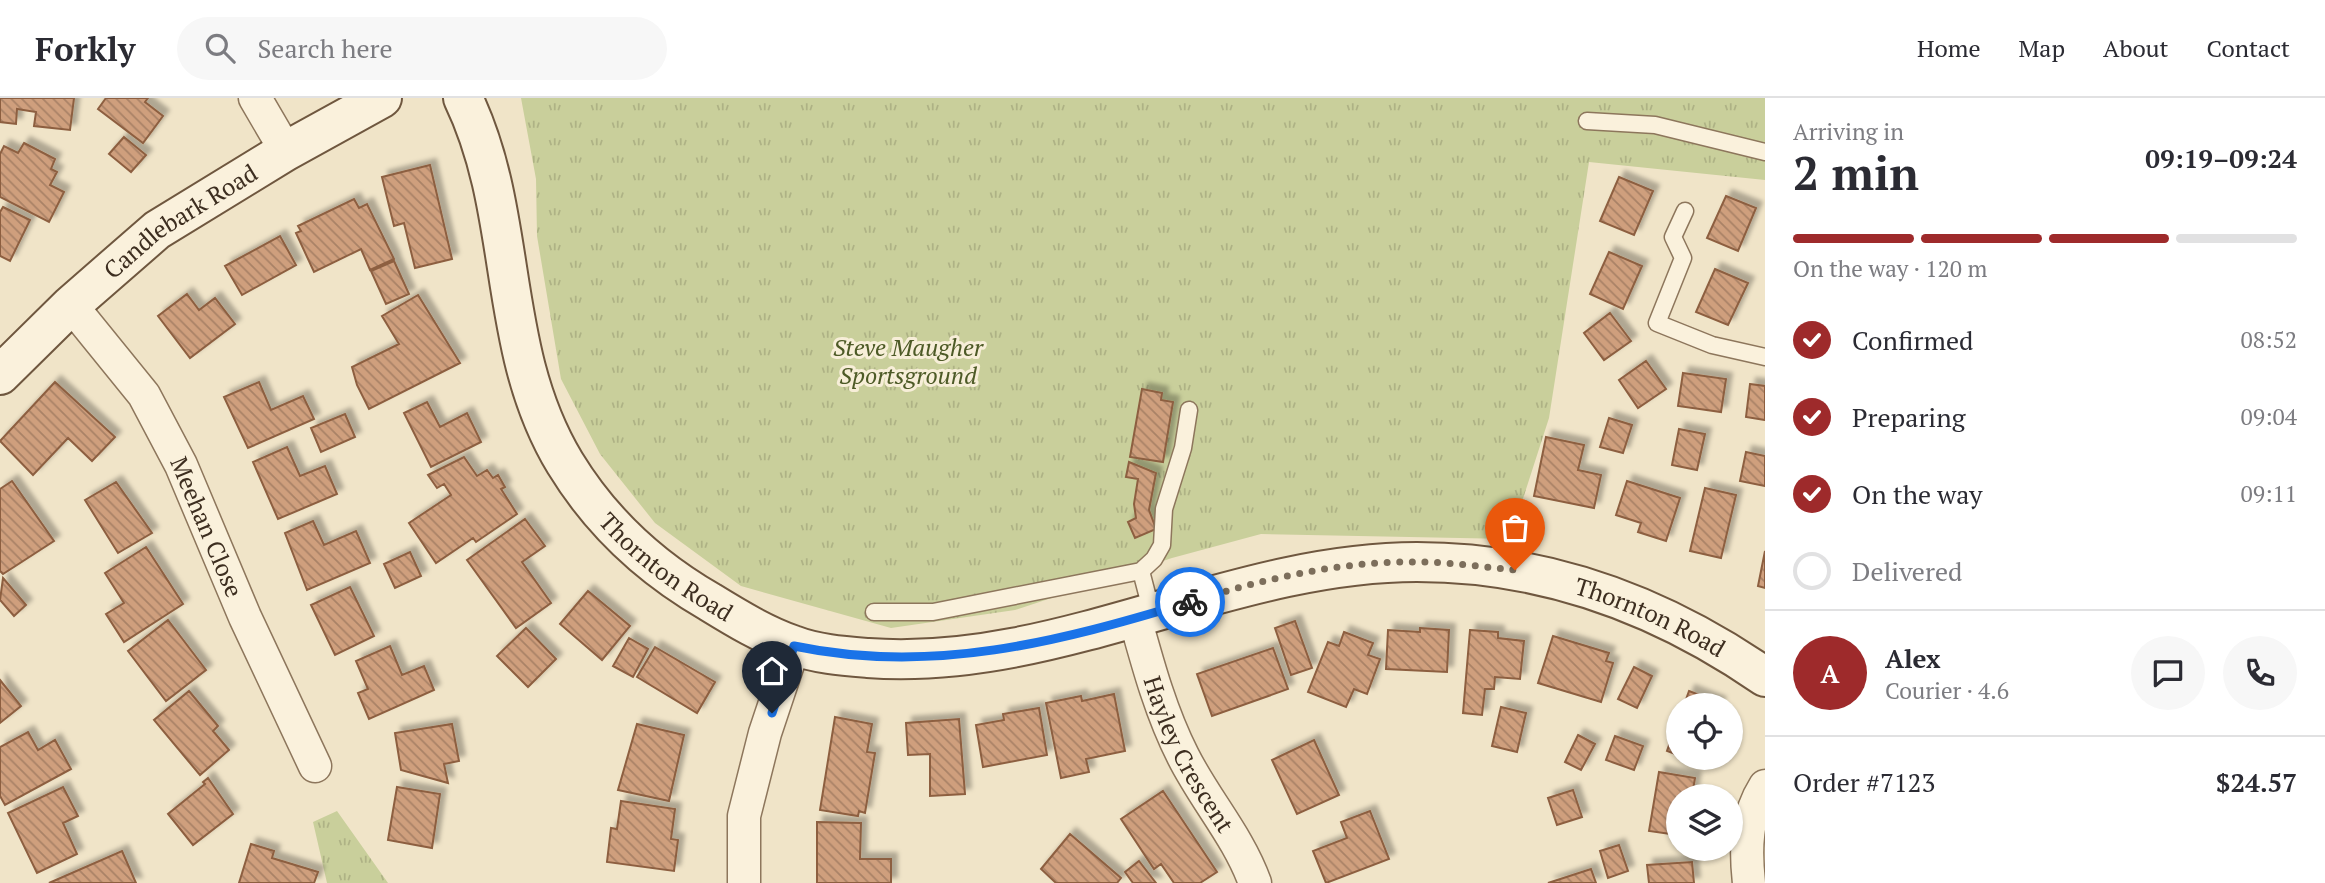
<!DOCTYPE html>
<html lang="en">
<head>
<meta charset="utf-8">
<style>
	:root { --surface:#fff; --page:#f7f7f7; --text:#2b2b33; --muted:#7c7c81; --line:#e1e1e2; --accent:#9e2a2b }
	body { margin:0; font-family:"PT Serif",serif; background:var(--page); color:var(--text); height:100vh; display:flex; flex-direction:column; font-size:26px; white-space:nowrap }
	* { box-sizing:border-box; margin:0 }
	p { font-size:23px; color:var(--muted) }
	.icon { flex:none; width:38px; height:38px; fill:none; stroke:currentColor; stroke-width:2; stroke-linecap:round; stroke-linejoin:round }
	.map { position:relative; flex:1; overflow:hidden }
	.side { display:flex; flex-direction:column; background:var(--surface); width:560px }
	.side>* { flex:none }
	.tools { position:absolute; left:1666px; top:595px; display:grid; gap:14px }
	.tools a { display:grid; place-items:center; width:77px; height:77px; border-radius:50%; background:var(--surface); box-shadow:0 2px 5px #0004; font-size:35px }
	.pin { position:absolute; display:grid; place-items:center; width:60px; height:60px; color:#fff; margin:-72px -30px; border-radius:50% 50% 50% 0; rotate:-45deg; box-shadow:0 0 7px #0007 }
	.pin .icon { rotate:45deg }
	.courier { position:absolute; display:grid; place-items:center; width:70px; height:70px; margin:-35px; border:5px solid #1a73e8; border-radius:50%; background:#fff; color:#222; box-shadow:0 2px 9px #0007 }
	.head em { font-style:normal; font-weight:600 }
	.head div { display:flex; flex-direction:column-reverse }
	.head { display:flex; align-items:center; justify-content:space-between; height:119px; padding:0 28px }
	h1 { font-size:46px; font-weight:600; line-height:52px }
	.bar { display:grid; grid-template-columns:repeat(4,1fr); gap:10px 7px; align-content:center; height:84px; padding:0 28px }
	.bar i { height:9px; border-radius:5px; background:var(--line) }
	.bar .selected { background:var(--accent) }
	.bar p { grid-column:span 4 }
	.line { display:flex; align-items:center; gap:18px; padding:0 28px; border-top:2px solid var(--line) }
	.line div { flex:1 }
	.round { display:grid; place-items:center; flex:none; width:74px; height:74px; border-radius:37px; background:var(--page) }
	ol { padding:0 28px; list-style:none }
	li { display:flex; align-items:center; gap:21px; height:77px }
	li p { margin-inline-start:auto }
	li .icon { padding:7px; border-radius:50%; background:var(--accent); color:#fff; stroke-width:4 }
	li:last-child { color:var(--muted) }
	li i { width:38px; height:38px; border:4px solid var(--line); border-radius:50% }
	header { display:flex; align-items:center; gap:42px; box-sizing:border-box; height:98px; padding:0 35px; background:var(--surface); border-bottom:2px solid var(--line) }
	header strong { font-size:33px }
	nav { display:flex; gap:38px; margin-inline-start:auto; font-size:24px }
	.search { width:490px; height:63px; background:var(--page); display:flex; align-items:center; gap:18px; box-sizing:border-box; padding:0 24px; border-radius:38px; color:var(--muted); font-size:26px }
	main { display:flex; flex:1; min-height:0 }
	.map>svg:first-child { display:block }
	.park { fill:url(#park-tufts) }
	.building { fill:url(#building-back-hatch); stroke:#8d5f41; stroke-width:2; filter:url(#shadow) }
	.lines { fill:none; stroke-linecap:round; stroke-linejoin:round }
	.lane-casing { stroke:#8d765c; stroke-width:19 }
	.street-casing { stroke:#8d765c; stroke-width:35 }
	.secondary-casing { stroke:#6f573f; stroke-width:42 }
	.lane { stroke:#faf1dc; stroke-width:16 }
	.street { stroke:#faf1dc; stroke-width:32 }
	.secondary { stroke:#faf1dc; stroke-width:38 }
	.done { stroke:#7c6e5b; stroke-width:7; stroke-dasharray:0 12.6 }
	.route { stroke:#1a73e8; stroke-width:9 }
	.labels { text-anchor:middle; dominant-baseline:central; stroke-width:6; stroke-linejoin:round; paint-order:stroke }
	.street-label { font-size:24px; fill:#3d2e20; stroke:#f7eed8 }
	.park-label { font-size:24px; font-style:italic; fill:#4d5a26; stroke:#f7eed8 }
</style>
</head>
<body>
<header>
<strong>Forkly</strong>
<div class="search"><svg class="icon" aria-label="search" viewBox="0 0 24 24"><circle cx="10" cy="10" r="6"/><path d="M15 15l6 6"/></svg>Search here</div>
<nav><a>Home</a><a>Map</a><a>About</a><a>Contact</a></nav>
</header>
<main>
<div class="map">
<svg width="1765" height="785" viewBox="0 0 1765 785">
	<defs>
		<pattern id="park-tufts" width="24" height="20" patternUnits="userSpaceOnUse" patternTransform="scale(1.75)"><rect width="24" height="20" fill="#c9cf9b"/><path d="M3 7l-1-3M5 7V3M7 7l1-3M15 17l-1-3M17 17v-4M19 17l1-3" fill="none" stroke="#aeb285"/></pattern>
		<pattern id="building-back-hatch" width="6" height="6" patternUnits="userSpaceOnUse" patternTransform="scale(1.75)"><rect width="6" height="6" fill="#cf9f7d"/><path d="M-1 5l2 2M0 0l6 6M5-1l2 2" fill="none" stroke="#a98266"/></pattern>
		<filter id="shadow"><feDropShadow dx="6" dy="-6" stdDeviation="2" flood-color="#0004"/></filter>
	</defs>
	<rect width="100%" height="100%" fill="#f0e4c8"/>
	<!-- park -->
	<path class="park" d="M521,0H1765V82L1589,64L1549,320L1510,441L1261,436L1172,460L1015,512L891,530L741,488L655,425L600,356L561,281L537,138L536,81Z
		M337,713L388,785H327L313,724Z"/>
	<!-- building -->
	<path class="building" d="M0,0H74L70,32L34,28L36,14L17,11L16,26L0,24Z
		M106,0H148L145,4L163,18L143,45L98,11Z
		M124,39L146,57L131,74L109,56Z
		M24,45L55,61L51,71L57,74L50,87L64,94L49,124L0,99V56L4,48L18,55Z
		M430,67L452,161L415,170L404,125L394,128L382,79Z
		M1619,79L1653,93L1634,137L1600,123Z
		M1726,98L1756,110L1738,153L1707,140Z
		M354,101L359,110L367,106L394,161L370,172L361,151L314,174L296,135L301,133L298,128Z
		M3,109L30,122L10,163L0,158V114Z
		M280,138L296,167L242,197L225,168Z
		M1609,154L1642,168L1623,211L1590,196Z
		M394,163L409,196L386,206L371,173Z
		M1715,171L1748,185L1728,227L1696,214Z
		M187,196L199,212L215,200L235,226L190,260L158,218Z
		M418,197L460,265L369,311L357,287L352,269L399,246L382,218Z
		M1610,215L1631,243L1604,262L1584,235Z
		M1646,263L1666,291L1638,310L1619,282Z
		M1683,275L1726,281L1721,314L1678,308Z
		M55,284L115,339L92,363L68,340L33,377L0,343Z
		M259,284L271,312L303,298L314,321L248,350L224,299Z
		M1750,286L1765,288V322L1746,319Z
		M1142,291L1162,295L1161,302L1173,304L1163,364L1130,359Z
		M427,304L440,329L467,315L481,344L431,369L404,315Z
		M345,316L355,339L321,354L311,330Z
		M1609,320L1632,327L1623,355L1600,349Z
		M1679,331L1705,336L1697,372L1672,367Z
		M1546,339L1584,347L1578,372L1601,377L1594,410L1534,398Z
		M287,349L300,378L325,368L337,396L278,421L253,364Z
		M1746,354L1765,358V388L1740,383Z
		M464,359L477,378L487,372L493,380L498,377L505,389L501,391L517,416L476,444L473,440L436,465L409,425L451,397L444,386L437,390L428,377Z
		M1129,364L1156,375L1149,412L1156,431L1135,440L1128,424L1136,420L1134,406L1138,381L1126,379Z
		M12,383L54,443L3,476L0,473V391Z
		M1627,383L1680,400L1666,443L1638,434L1641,425L1616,417Z
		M116,384L152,435L118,455L85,402Z
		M1705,390L1736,397L1721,460L1690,453Z
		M525,421L545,448L522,464L551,505L516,530L467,462Z
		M313,423L324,447L356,433L370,465L307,492L285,435Z
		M146,449L183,506L124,544L106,516L124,505L105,475Z
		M1765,453V490L1758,488Z
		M410,454L421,478L395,490L384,466Z
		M3,480L26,507L14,518L0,502Z
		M350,489L374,538L335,557L311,507Z
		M588,493L630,528L602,562L560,526Z
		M168,522L206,572L166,603L128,553Z
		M1295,523L1312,570L1291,577L1275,530Z
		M526,530L556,561L528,589L497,558Z
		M1420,530L1449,532L1447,574L1386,571L1388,532L1420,534Z
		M1470,532L1498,534V540L1524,543L1520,581L1495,579L1494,591H1485L1482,617L1463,615Z
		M1344,534L1373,545L1368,557L1380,561L1367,596L1354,591L1346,609L1308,594L1328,544L1339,548Z
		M1553,538L1609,555L1606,563L1613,565L1601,604L1538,585Z
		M629,540L648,551L633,579L613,568Z
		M390,548L402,577L424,568L434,592L369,621L358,595L368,591L356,563Z
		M655,549L715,584L697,615L637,579Z
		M1273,550L1288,591L1212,618L1197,576Z
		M1634,569L1652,578L1637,610L1618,601Z
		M0,582L21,608L0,625Z
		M189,593L218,628L213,633L229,652L200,677L154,622Z
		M1689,593L1720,605L1719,607H1684Z
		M1114,596L1125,653L1086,661L1089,674L1061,680L1046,605L1081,598L1082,603Z
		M1501,609L1526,615L1517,654L1492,648Z
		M1039,610L1047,657L983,669L976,627L1004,622L1003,616Z
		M835,619L872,626L867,654L875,655L865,715L859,713L858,718L820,712Z
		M959,621L965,696L930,698V656L908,657L906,625Z
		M1678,622V657L1667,653Z
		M452,626L459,663L444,666L448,685L401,672L395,635Z
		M637,626L684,637L669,703L618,692Z
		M28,634L38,652L55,642L71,671L5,707L0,698V649Z
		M1578,637L1595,646L1581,672L1565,664Z
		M1615,638L1643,648L1634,672L1606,662Z
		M1314,642L1339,697L1297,716L1272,662Z
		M1659,674L1695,680L1692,698H1678V737L1649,733Z
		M208,680L233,716L193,747L168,716L205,686L203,684Z
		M63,689L78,718L63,725L77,756L37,775L8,715Z
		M397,689L440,696L432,750L388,742Z
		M1573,692L1582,719L1557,727L1548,700Z
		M1163,693L1217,774L1200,785H1174L1161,766L1154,771L1121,721Z
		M621,703L675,711L671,741L678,742L674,773L607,764L611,730L617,731Z
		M1370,713L1389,761L1326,785L1313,753L1347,740L1341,724Z
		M817,724L861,725L860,761H891V785H817Z
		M1070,736L1121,780L1117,785H1056L1041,771Z
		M251,746L274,753L272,760L318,774L314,785H239Z
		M1619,747L1628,773L1608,780L1600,753Z
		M122,753L136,785H49Z
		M1139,763L1156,785H1133L1125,774Z
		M1692,764L1694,785H1649L1647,767Z
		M1591,771L1596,785H1548Z"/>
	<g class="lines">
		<defs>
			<path id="lane" d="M1587,23L1655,27L1765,54
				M1685,113L1673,139L1683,160L1657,225L1712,247L1765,259
				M874,514H933L1141,473
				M1152,515L1141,473L1154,461L1162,447L1164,411L1183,350L1189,312"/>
			<g id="street">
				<path d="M255,0L286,53"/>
				<path id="s1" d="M71,207L144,297L181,367L245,519L315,668"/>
				<path id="s2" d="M1135,520C1148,567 1161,615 1183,658C1205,702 1238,738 1255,785"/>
				<path d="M744,785V718L765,635L794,548"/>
				<path d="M1749,785C1745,750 1746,718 1765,688"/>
			</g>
			<g id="secondary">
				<path id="s3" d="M463,0C520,118 495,249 565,365C601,424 651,470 710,504C736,520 764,537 793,547C816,556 843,558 868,560C1057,574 1229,464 1417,464C1544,464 1661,507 1765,579"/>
				<path id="s4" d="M0,277L71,207L157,132L286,53L382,0"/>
			</g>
		</defs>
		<!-- lane casing -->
		<use href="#lane" class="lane-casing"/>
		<!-- street casing -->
		<use href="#street" class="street-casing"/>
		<!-- secondary casing -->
		<use href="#secondary" class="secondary-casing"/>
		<!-- lane -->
		<use href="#lane" class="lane"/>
		<!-- street -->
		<use href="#street" class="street"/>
		<!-- secondary -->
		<use href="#secondary" class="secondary"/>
	</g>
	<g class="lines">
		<!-- done -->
		<path class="done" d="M1190,504C1263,481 1340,463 1418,464C1450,464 1483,469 1515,472"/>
		<!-- route -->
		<path class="route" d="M772,615L794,548C932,577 1058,544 1190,504"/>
	</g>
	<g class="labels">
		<!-- street labels -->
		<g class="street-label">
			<text stroke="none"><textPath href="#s4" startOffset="238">Candlebark Road</textPath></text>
			<text stroke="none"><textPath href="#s1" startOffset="262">Meehan Close</textPath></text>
			<text stroke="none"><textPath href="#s3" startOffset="528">Thornton Road</textPath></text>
			<text stroke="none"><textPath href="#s3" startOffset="1556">Thornton Road</textPath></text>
			<text stroke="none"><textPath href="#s2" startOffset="147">Hayley Crescent</textPath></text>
		</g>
		<!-- park labels -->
		<g class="park-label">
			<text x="908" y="249">Steve Maugher<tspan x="908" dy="28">Sportsground</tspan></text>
		</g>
	</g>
</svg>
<div class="tools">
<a><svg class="icon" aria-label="locate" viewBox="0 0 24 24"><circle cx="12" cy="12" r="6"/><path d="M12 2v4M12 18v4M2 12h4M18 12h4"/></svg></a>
<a><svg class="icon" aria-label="layers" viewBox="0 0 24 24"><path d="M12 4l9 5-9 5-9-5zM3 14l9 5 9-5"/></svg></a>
</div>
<div class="pin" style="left:1515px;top:472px;background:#ea580c"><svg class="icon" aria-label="bag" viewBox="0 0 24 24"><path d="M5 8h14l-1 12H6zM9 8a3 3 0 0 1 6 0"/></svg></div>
<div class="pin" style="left:772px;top:615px;background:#1f2937"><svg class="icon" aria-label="home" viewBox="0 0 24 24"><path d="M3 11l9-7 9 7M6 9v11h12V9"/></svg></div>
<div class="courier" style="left:1190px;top:504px"><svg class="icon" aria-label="bike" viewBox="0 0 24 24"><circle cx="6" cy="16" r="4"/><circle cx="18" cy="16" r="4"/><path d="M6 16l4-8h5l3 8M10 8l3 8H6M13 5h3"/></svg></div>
</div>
<section class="side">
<div class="head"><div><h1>2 min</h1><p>Arriving in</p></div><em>09:19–09:24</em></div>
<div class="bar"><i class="selected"></i><i class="selected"></i><i class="selected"></i><i></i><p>On the way · 120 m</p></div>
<ol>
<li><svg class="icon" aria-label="check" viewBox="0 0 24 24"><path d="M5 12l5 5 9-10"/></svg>Confirmed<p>08:52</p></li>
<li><svg class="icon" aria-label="check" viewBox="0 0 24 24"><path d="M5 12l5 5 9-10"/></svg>Preparing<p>09:04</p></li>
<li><svg class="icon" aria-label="check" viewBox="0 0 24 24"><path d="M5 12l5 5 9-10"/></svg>On the way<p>09:11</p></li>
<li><i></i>Delivered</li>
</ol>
<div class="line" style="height:126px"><b class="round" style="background:var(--accent);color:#fff">A</b><div><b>Alex</b><p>Courier · 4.6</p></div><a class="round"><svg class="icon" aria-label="chat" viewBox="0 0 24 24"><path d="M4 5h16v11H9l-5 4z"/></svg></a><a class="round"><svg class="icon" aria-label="phone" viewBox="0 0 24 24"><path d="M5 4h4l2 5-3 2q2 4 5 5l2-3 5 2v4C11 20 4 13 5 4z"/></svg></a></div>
<div class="line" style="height:91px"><div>Order #7123</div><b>$24.57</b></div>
</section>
</main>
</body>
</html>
